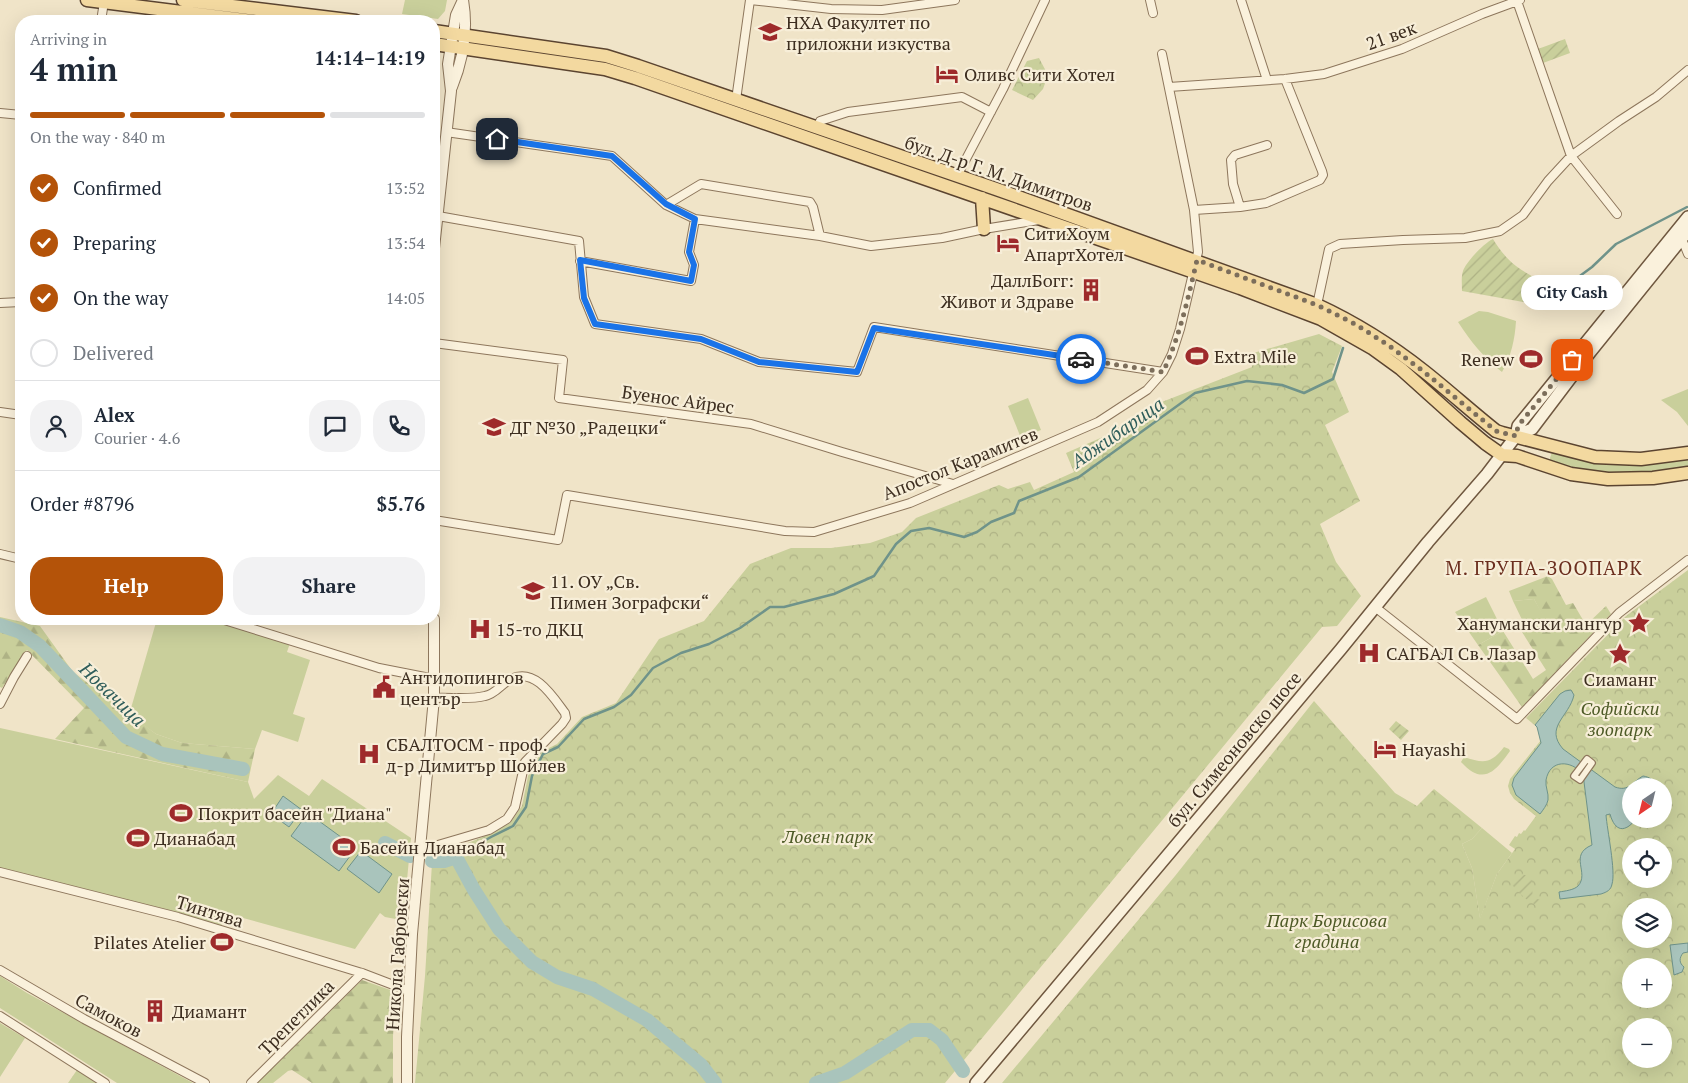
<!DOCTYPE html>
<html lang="en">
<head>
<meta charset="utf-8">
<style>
	:root { --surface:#fff; --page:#f2f2f3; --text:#1f2937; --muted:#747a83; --line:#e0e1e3; --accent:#b45309 }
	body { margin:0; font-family:"PT Serif",serif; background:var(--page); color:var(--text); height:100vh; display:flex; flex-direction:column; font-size:19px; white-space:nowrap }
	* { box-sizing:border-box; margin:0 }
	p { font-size:16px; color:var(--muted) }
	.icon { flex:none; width:28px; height:28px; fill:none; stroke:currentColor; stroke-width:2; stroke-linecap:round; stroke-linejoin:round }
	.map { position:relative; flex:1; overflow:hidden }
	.details { position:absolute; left:15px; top:15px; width:425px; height:610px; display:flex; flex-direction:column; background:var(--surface); border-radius:20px; box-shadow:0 5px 20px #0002 }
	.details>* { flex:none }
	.needle { width:32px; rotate:215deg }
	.fabs { position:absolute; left:1622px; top:778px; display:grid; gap:10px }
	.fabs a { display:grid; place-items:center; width:50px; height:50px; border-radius:50%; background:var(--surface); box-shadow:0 5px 20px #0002; font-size:25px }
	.pin { position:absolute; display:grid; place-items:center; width:42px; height:42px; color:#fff; margin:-21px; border-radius:10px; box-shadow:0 2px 8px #0006 }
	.courier { position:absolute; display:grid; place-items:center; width:50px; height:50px; margin:-25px; border:4px solid #1a73e8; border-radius:50%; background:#fff; color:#222; box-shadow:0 1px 6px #0007 }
	.bubble { position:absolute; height:35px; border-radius:18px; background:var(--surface); box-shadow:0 5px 20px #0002; font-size:16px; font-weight:700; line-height:35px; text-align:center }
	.headline em { font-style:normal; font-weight:700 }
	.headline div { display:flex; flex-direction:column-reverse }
	.headline { display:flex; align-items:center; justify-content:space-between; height:85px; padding:0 15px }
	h1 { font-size:32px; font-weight:700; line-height:38px }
	.bar { display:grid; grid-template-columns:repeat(4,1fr); gap:8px 5px; align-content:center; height:60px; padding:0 15px }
	.bar i { height:6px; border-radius:4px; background:var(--line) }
	.bar .on { background:var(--accent) }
	.bar p { grid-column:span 4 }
	.line { display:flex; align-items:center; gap:12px; padding:0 15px; border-top:1px solid var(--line) }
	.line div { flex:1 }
	.round { display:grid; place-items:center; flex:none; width:52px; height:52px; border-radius:20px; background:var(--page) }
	ol { padding:0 15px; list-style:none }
	li { display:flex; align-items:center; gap:15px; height:55px }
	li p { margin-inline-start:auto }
	li .icon { padding:5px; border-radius:50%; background:var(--accent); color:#fff; stroke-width:4 }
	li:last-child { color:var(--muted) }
	li i { width:28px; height:28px; border:2px solid var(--line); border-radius:50% }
	.button { display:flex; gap:10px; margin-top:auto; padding:10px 15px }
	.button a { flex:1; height:58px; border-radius:20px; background:var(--accent); color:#fff; font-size:20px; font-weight:700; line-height:58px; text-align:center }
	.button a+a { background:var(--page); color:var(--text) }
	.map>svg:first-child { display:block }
	.grass { fill:#c9cf9b }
	.forest { fill:url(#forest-firs) }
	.park { fill:url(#park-crowns); fill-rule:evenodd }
	.garden { fill:url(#garden-furrows) }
	.water { fill:#a9c4bc; stroke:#6f938a }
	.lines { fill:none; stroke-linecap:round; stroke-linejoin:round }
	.stream { stroke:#6f938a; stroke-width:2.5 }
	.river { stroke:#a9c4bc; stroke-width:14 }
	.pedestrian-casing { stroke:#8d765c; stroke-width:8 }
	.minor-casing { stroke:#8d765c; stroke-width:10 }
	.tertiary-casing { stroke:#8d765c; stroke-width:12 }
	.secondary-casing { stroke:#6f573f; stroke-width:14 }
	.primary-casing { stroke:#5b4430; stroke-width:15 }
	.pedestrian { stroke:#faf1dc; stroke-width:5.5 }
	.minor { stroke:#faf1dc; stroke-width:8 }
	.tertiary { stroke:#faf1dc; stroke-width:10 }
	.secondary { stroke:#faf1dc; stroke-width:11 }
	.primary { stroke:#f3d9a0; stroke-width:12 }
	.done { stroke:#7c6e5b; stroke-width:5; stroke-dasharray:0 9 }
	.route { stroke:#1a73e8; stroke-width:6 }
	.labels { text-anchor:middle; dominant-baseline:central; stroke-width:4.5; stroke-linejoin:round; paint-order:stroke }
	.poi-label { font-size:18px; fill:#3d2e20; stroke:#f7eed8; text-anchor:start }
	.street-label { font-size:18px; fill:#3d2e20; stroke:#f7eed8 }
	.park-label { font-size:18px; font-style:italic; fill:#4d5a26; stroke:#f7eed8 }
	.water-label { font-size:19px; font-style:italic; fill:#2f5d5a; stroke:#f7eed8 }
	.neighbourhood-label { font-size:19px; letter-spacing:1px; fill:#6b2e1e; stroke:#f7eed8 }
</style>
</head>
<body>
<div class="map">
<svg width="1688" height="1083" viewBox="0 0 1688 1083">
	<defs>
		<pattern id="forest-firs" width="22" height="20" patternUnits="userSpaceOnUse" patternTransform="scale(1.25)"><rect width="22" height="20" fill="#c9cf9b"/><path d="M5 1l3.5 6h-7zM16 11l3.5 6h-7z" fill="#aeb285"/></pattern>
		<pattern id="park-crowns" width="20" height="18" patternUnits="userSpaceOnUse" patternTransform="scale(1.25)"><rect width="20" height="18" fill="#c9cf9b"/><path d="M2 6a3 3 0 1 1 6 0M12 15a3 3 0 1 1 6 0" fill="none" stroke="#aeb285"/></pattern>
		<pattern id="garden-furrows" width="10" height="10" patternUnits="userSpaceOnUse" patternTransform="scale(1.25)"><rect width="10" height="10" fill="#c9cf9b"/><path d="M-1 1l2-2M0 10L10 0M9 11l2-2" fill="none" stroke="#aeb285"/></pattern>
	</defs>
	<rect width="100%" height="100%" fill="#f0e4c8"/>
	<!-- grass -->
	<path class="grass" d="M405,0H447L445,11L438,19L402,14Z
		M1479,311L1488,312L1516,321C1515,339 1511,357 1502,372C1484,358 1471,342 1458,322Z
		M1688,389V426L1677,412L1661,400Z
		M1028,398L1041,430L1021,438L1008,406Z
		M1552,452L1638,464L1665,463L1688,458V467C1665,471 1641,477 1618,475C1595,474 1571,468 1549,461Z
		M1486,597L1503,631L1478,645L1455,612Z
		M1534,599L1546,620L1527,630L1513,601Z
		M157,619H221L291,640L287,652L310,660L293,714L305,718L298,742L262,730L255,749L182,743L156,734L129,715Z
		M0,728L248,782L254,799L278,775L309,796L322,779L411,838L405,901L401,920L385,917L380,913L355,949L225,913L220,930L0,872Z
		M1504,747L1509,749L1510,751C1495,772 1483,786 1461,762L1464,757C1483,763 1490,765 1504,747Z
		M1482,828L1512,853L1497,874L1480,919L1472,868L1462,844L1472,839Z
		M0,976L27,993L193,1083H117L0,1008Z
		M0,1023L25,1038L0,1077Z"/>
	<!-- forest -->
	<path class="forest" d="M1548,576L1552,579L1566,605L1573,603L1586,625L1606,606L1611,614L1522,707L1478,645L1503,631L1533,679L1546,670L1522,632L1545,620L1534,599L1513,601L1509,591Z
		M0,617L40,626L73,672L156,734L182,743L255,749L248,782L55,739L84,708L27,650L2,688L0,687Z
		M362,980L396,992L393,1036V1083H312L292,1070L288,1071L273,1083H255L279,1062Z"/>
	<!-- park -->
	<path class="park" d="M1039,58L1048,75L1043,89L1033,100L1012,90L1027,61Z
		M1319,334L1342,346L1332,372L1349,412L1325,425L1360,501L1320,524L1336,562L1361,596L1337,626L1322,627L945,1083H415L425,976L432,863L440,854L483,837L510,823L522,806L528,776L541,752L557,744L582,717L616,703L659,639L704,621L750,564L791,548H831L870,543L902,532L916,518L999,485L1008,489L1030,482L1034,490L1074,472L1066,453L1105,436L1154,405L1252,367L1250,354Z
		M1688,570V1083H1002L1175,876L1314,701L1395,793L1417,806L1434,789L1482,828L1472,839L1462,844L1472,868L1480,918L1497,874L1515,849L1509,845L1515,836L1517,837L1519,833L1521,834L1524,830L1525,831L1536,816L1514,799L1510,793L1508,786L1510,779L1541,740L1537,727L1526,718L1626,616ZM1631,786H1664V819H1631ZM1631,846H1664V879H1631ZM1631,906H1664V939H1631ZM1631,966H1664V999H1631ZM1631,1026H1664V1059H1631Z
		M77,1070L97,1083H68Z"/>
	<!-- garden -->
	<path class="garden" d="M1565,39L1570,53L1543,63L1538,49Z
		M1493,239C1499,249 1506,258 1516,266C1529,276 1535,275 1546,290L1545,301L1534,304L1462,291C1462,285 1461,277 1463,271C1466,262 1484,243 1493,239Z
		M1396,721L1409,731L1401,740L1389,729Z
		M1520,875C1536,874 1531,886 1533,896L1537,899L1542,900L1543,905C1528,906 1521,893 1511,884Z"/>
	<!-- water -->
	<path class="water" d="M1571,690L1574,695C1569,717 1544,727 1563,749L1615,787C1629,792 1632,782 1643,776C1650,777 1653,780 1656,786H1631V819H1636C1625,833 1615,832 1610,814L1606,815C1607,829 1616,872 1612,884C1611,890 1607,892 1601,894L1560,899L1559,892C1565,891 1574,890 1578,886C1590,873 1568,855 1592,845L1583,774C1571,760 1550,759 1546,780C1545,787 1549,793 1548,800C1547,805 1543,810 1540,814L1516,795L1512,785L1514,778L1541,743L1537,727L1535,725L1560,694L1565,691Z
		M283,796L302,810L289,827L271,814Z
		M308,813L356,848L339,871L291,836Z
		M361,851L392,874L379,893L347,869Z
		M1688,943V952L1683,953C1679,958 1679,963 1684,967L1682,972L1674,975L1670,945Z"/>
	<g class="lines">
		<!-- stream -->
		<path class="stream" d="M1546,295L1569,284L1592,267L1616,244L1687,207
			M456,857L491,837L513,826L526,807L532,776L543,754L558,747L584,719L614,707L631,695L653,668L681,653L709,644L740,628L770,607H784L834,594L874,576L896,544L911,531L929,528L964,537L977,532L991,522L1014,513L1019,501L1079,477L1195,393L1247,381L1282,385L1304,393L1333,379L1343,348"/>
		<!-- river -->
		<path class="river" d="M0,625L20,632L40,646L126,737L162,754L243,769
			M385,843L410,856
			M432,861H444L456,857L474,890L499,929L532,962L557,977L593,989L647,1020L701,1065L715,1083
			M816,1083L845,1073L912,1030H929L942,1040L963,1071"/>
		<defs>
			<path id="pedestrian" d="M1587,759L1592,763L1580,780L1574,776Z"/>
			<path id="minor" d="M750,0L831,9L882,10L955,0
				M1150,0L1153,13
				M1241,0L1267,80
				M1517,1L1571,156L1617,214
				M101,21L104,2
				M1169,87L1285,79L1324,74L1402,49L1482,14L1520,0
				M736,100L750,0
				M0,113L21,115
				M818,128L820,121L848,112L962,97L991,112
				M446,132L612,156L666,205L695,219L820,236L871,246L942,238L984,229L1039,220
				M957,176L1003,89L1045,0
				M666,205L701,184L810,202L813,207L820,236
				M1240,207L1233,184L1231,160L1235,155L1267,145
				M1194,210L1240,207L1266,203L1320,180L1323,175L1322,171L1285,79
				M438,216L579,241L584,297L595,324L701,339L759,362L857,372L874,327L1163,372
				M1682,239L1688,254
				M580,261L691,281L694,265L689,252L695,219
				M0,303L21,302
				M1317,305L1329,249L1340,244L1403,240L1465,238L1500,231L1523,215L1548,181L1571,156L1619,121L1656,97L1688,70
				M434,343L563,360L559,398L751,424L842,452L953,484
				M0,412L21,415
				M434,520L558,540L567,495L785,531L814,532L910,503L1098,422L1147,390L1163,372L1172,354L1180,329L1198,252L1194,210L1162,54
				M0,554L21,559
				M1375,607L1517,719L1619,613L1688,560
				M221,619L379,668L435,679
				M0,704L14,677L27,656
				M422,845L431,847L489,830L507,819L515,807L525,762L562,724L566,718L565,713C553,697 535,667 511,679C501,684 496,694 485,696C469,700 450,697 434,698
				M0,872L178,917L362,973L409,991
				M0,970L84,1019L205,1083
				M0,1016L105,1083
				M251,1083L362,973"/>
			<path id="tertiary" d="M452,87C463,60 468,29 463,0
				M434,248L451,91L448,64L456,15L463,0
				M407,1083V1037L412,934L434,698V619"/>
			<path id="secondary" d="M1516,436L1532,429L1591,351L1688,231
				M976,1083L1341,649L1428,542L1487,474L1516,436L1518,426L1688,217"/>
			<path id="primary" d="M87,0L253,21
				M183,0L356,21
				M434,31L606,56L638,66L996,189L1317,305C1356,323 1391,345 1425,372C1449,391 1472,412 1496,431L1502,433L1595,457L1641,459L1688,453
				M434,44L605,69L635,78L1240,288L1321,319L1372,348L1401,369L1460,422L1485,443L1502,455L1517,456L1571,474L1608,479L1653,478L1688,473
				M982,198L984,229"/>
		</defs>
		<!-- pedestrian casing -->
		<use href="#pedestrian" class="pedestrian-casing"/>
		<!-- minor casing -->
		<use href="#minor" class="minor-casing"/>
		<!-- tertiary casing -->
		<use href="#tertiary" class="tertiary-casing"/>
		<!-- secondary casing -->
		<use href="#secondary" class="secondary-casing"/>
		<!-- primary casing -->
		<use href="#primary" class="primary-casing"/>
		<!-- pedestrian -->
		<use href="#pedestrian" class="pedestrian"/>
		<!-- minor -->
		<use href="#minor" class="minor"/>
		<!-- tertiary -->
		<use href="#tertiary" class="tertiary"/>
		<!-- secondary -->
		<use href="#secondary" class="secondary"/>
		<!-- primary -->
		<use href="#primary" class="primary"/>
	</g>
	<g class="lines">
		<!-- done -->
		<path class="done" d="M1081,359L1163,372C1180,336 1188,298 1197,260L1317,305L1355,324L1388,345L1423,371L1496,431L1516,436L1518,426L1572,360"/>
		<!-- route -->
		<path class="route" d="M497,139L612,156L666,204L695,219L689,252L694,265L691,281L580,260L584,298L595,324L701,339L759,362L857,372L874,328L1081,359"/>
	</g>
	<!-- icons -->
	<defs>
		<symbol id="university-bare" viewBox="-9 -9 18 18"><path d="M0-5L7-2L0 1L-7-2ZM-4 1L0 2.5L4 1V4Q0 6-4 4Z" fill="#9e2a2b" stroke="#f7eed8" stroke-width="2.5" paint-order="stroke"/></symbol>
		<symbol id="hotel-bare" viewBox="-9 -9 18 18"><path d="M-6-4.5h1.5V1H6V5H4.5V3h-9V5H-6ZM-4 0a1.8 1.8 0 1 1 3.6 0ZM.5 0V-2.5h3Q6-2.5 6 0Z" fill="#9e2a2b" stroke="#f7eed8" stroke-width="2.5" paint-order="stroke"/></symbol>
		<symbol id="building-bare" viewBox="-9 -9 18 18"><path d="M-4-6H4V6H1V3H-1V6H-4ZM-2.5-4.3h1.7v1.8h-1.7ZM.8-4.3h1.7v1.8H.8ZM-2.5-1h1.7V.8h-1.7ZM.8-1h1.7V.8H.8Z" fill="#9e2a2b" stroke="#f7eed8" stroke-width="2.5" paint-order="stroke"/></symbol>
		<symbol id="stadium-bare" viewBox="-9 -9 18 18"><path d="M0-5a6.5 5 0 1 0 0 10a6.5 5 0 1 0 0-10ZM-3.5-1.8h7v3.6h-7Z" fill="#9e2a2b" stroke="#f7eed8" stroke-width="2.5" paint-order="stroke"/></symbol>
		<symbol id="school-bare" viewBox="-9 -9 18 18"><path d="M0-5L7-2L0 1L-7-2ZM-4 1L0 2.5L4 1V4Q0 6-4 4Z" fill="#9e2a2b" stroke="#f7eed8" stroke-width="2.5" paint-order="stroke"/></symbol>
		<symbol id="sight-bare" viewBox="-9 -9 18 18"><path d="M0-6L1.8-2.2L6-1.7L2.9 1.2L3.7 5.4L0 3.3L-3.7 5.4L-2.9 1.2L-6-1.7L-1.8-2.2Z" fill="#9e2a2b" stroke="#f7eed8" stroke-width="2.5" paint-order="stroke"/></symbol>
		<symbol id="hospital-bare" viewBox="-9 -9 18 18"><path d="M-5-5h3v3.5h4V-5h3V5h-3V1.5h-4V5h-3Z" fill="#9e2a2b" stroke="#f7eed8" stroke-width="2.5" paint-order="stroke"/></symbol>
		<symbol id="civic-bare" viewBox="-9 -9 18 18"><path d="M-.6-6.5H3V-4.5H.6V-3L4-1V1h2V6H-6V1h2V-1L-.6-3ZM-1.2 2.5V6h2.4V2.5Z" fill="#9e2a2b" stroke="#f7eed8" stroke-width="2.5" paint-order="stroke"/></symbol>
	</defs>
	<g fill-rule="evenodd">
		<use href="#university-bare" x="754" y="16" width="32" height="32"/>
		<use href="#hotel-bare" x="931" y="58" width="32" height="32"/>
		<use href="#hotel-bare" x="992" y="227" width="32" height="32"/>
		<use href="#building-bare" x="1075" y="274" width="32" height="32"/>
		<use href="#stadium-bare" x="1181" y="340" width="32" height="32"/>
		<use href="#stadium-bare" x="1515" y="343" width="32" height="32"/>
		<use href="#school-bare" x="478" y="411" width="32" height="32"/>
		<use href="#school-bare" x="517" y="575" width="32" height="32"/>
		<use href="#sight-bare" x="1623" y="607" width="32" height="32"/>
		<use href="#hospital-bare" x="464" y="613" width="32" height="32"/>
		<use href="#hospital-bare" x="1353" y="637" width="32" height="32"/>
		<use href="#sight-bare" x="1604" y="638" width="32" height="32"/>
		<use href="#civic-bare" x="368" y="671" width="32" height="32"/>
		<use href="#hotel-bare" x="1369" y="733" width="32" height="32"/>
		<use href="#hospital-bare" x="353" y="738" width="32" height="32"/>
		<use href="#stadium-bare" x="165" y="797" width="32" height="32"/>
		<use href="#stadium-bare" x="122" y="822" width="32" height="32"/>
		<use href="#stadium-bare" x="328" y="831" width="32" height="32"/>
		<use href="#stadium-bare" x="206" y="926" width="32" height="32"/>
		<use href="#building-bare" x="139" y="995" width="32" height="32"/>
	</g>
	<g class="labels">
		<!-- poi labels -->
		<g class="poi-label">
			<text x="786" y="22">НХА Факултет по<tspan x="786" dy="21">приложни изкуства</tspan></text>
			<text x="964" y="74">Оливс Сити Хотел</text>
			<text x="1024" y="233">СитиХоум<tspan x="1024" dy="21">АпартХотел</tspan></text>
			<text x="1074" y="280" text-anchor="end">ДаллБогг:<tspan x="1074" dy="21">Живот и Здраве</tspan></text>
			<text x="1214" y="356">Extra Mile</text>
			<text x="1514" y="359" text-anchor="end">Renew</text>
			<text x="510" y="427">ДГ №30 „Радецки“</text>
			<text x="550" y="581">11. ОУ „Св.<tspan x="550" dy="21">Пимен Зографски“</tspan></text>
			<text x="1622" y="623" text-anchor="end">Ханумански лангур</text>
			<text x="496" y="629">15-то ДКЦ</text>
			<text x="1386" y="653">САГБАЛ Св. Лазар</text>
			<text x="400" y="677">Антидопингов<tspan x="400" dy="21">център</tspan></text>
			<text x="1620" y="679" text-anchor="middle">Сиаманг</text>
			<text x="386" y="744">СБАЛТОСМ - проф.<tspan x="386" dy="21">д-р Димитър Шойлев</tspan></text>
			<text x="1402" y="749">Hayashi</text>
			<text x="198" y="813">Покрит басейн "Диана"</text>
			<text x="154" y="838">Дианабад</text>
			<text x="360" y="847">Басейн Дианабад</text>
			<text x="206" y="942" text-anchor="end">Pilates Atelier</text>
			<text x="172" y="1011">Диамант</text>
		</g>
		<!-- street labels -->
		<g class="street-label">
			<text transform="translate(1391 35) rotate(-20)">21 век</text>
			<text transform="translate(999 173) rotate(19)">бул. Д-р Г. М. Димитров</text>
			<text transform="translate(678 399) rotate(8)">Буенос Айрес</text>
			<text transform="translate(960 463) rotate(-22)">Апостол Карамитев</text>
			<text transform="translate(1234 749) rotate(-50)">бул. Симеоновско шосе</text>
			<text transform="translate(210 911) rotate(17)">Тинтява</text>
			<text transform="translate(397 954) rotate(-86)">Никола Габровски</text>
			<text transform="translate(109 1015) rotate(28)">Самоков</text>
			<text transform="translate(296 1017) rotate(-45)">Трепетлика</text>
		</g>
		<!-- park labels -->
		<g class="park-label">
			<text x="1620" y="708">Софийски<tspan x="1620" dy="21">зоопарк</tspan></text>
			<text x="828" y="836">Ловен парк</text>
			<text x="1327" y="920">Парк Борисова<tspan x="1327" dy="21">градина</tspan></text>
		</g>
		<!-- water labels -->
		<g class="water-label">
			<text transform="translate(1117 432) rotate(-35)">Аджибарица</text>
			<text transform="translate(113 694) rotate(44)">Новачица</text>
		</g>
		<!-- neighbourhood labels -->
		<g class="neighbourhood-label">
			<text x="1544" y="567">М. ГРУПА-ЗООПАРК</text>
		</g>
	</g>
</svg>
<div class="fabs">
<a><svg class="needle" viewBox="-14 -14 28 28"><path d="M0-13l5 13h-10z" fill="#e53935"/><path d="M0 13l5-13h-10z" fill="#747a83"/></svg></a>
<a><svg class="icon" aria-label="locate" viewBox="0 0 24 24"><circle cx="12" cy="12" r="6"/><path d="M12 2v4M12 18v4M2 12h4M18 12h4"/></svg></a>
<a><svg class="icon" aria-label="layers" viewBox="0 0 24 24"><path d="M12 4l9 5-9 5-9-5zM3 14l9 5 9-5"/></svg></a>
<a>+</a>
<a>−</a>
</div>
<div class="pin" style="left:1572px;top:360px;background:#ea580c"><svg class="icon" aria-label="bag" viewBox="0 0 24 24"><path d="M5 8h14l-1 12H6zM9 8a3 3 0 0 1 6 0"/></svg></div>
<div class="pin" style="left:497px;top:139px;background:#1f2937"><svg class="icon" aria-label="home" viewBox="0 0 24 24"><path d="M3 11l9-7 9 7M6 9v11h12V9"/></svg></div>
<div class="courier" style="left:1081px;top:359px"><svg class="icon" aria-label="car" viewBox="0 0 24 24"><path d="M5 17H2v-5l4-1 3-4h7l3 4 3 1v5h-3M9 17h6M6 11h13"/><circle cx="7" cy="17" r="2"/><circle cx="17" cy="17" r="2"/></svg></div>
<div class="bubble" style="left:1521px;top:275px;width:102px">City Cash</div>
<section class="details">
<div class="headline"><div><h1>4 min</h1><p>Arriving in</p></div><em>14:14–14:19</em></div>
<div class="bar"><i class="on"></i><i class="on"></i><i class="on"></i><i></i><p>On the way · 840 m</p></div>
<ol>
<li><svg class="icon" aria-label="check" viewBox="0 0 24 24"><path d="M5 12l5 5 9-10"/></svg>Confirmed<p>13:52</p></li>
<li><svg class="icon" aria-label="check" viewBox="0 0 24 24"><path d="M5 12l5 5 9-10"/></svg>Preparing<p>13:54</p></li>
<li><svg class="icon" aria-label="check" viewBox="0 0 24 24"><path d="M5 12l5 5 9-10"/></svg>On the way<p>14:05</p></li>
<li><i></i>Delivered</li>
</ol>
<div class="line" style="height:90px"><a class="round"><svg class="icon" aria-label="person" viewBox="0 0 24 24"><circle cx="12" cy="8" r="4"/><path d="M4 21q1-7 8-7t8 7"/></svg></a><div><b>Alex</b><p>Courier · 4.6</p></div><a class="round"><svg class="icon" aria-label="chat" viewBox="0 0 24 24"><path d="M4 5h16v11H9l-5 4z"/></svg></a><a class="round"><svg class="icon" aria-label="phone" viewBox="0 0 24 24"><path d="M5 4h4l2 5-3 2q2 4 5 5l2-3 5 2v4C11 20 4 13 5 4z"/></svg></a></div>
<div class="line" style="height:65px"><div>Order #8796</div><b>$5.76</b></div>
<div class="button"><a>Help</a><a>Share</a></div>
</section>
</div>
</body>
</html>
